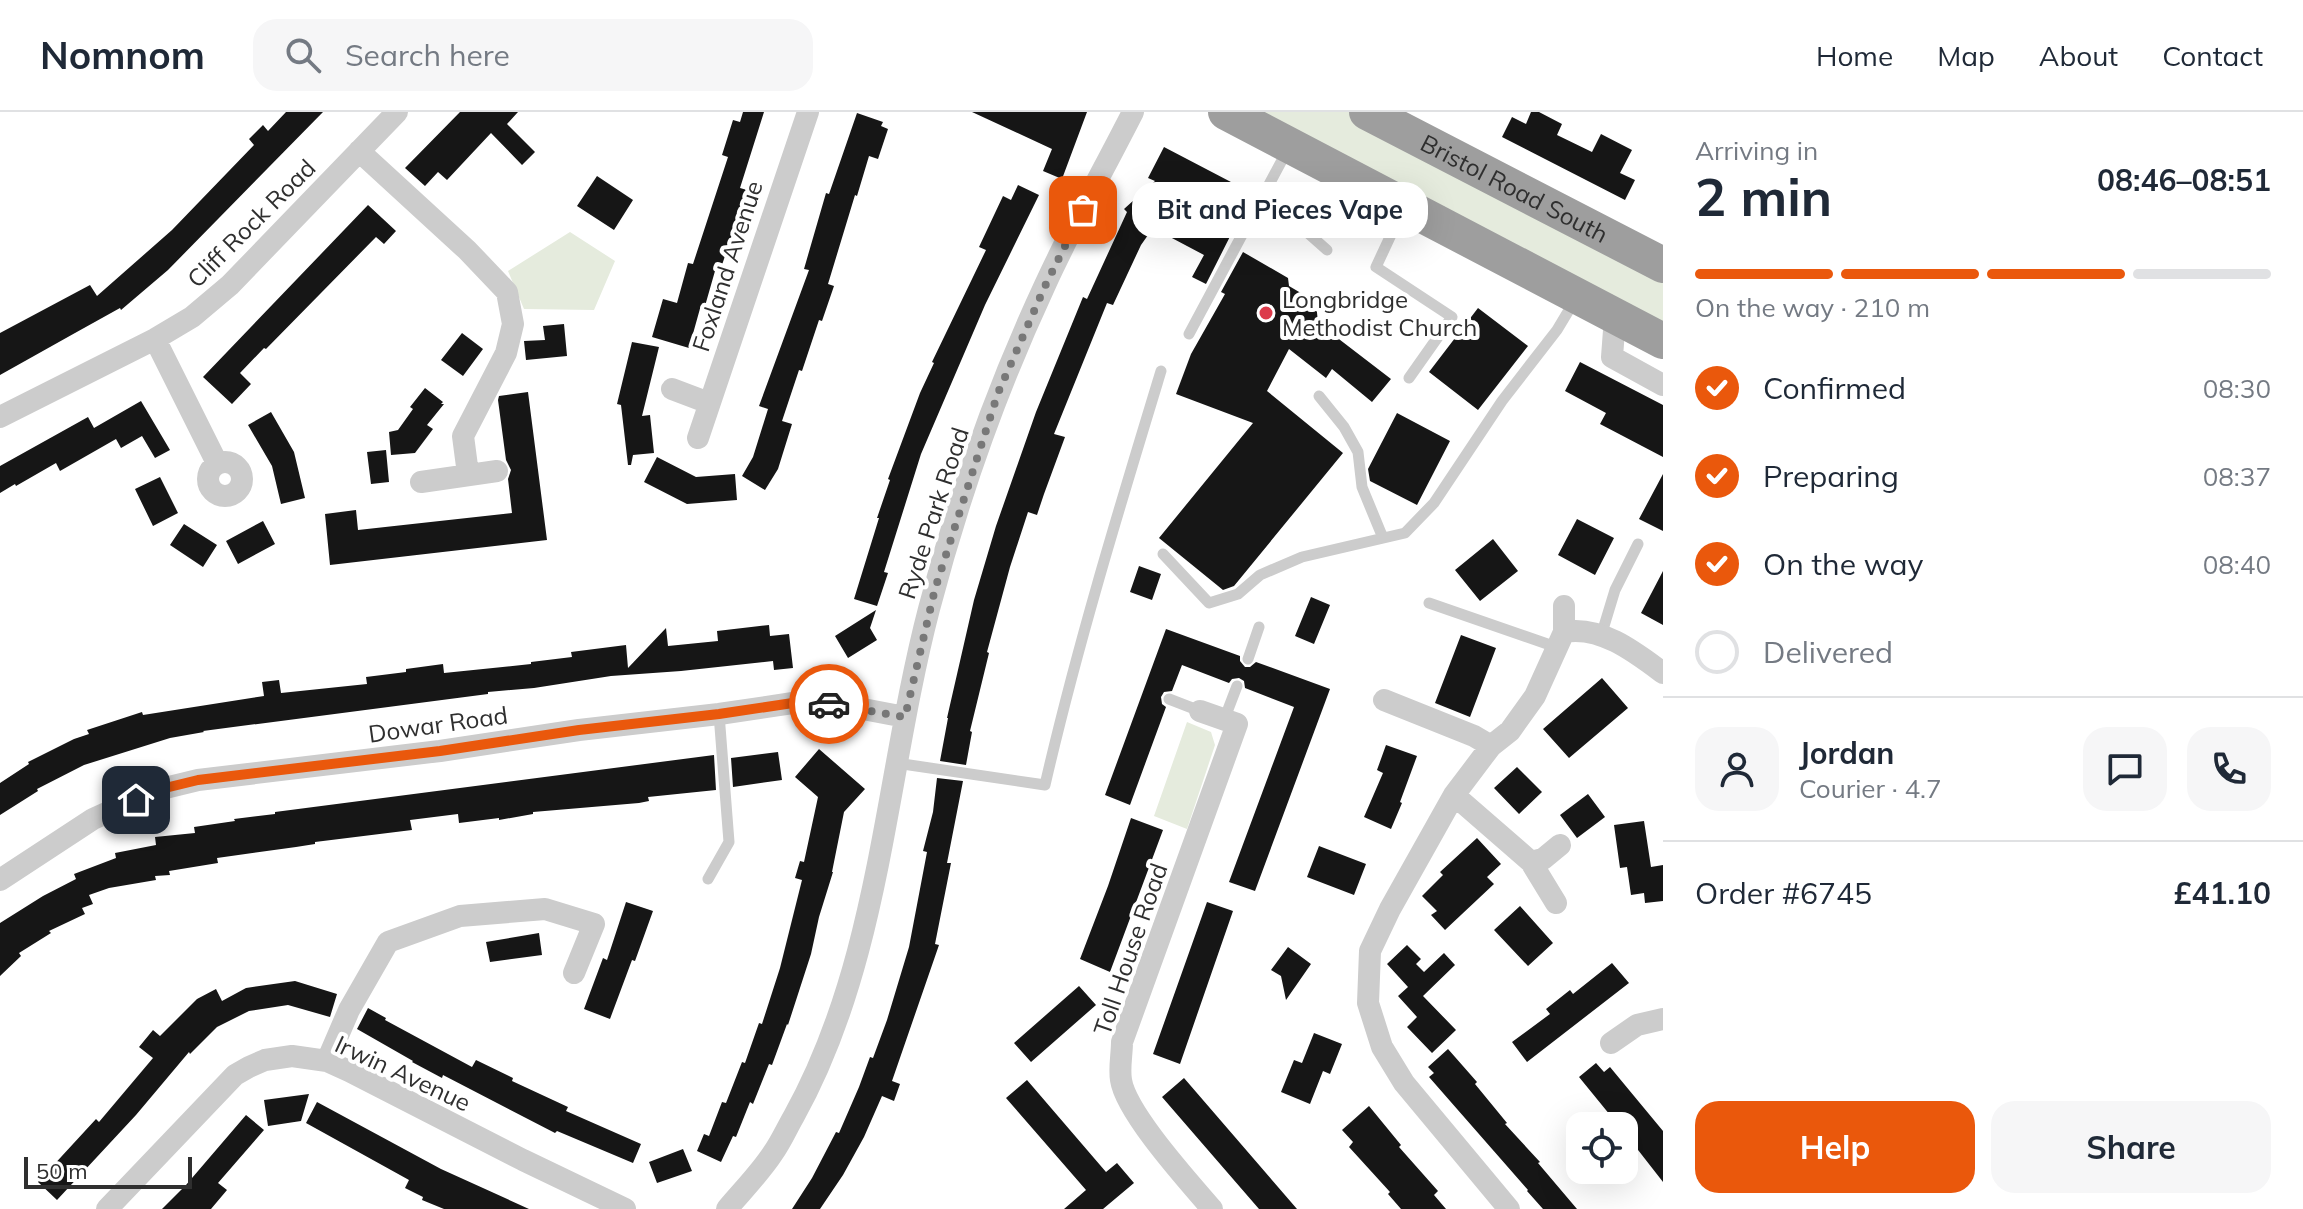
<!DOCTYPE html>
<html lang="en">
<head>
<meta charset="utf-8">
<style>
	:root { --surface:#fff; --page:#f6f6f7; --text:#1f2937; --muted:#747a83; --line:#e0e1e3; --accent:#ea580c }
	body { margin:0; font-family:Mulish,sans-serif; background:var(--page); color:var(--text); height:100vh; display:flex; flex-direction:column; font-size:30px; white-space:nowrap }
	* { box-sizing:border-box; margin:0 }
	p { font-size:26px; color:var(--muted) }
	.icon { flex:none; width:44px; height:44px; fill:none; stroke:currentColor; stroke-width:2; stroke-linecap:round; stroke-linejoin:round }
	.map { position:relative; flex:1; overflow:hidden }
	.drawer { display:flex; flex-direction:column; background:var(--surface); width:640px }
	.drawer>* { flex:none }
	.fabs { position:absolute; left:1566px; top:1000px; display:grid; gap:16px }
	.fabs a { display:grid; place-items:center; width:72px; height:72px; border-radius:16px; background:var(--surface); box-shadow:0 8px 32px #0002; font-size:40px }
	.scale { position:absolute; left:24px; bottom:20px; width:168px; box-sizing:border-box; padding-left:8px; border:4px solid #2f2f2f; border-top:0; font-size:22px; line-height:28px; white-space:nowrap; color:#2f2f2f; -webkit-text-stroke:6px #fff; paint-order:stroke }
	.pin { position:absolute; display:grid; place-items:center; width:68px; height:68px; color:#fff; margin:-34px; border-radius:16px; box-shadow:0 4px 12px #0006 }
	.courier { position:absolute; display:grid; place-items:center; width:80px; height:80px; margin:-40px; border:6px solid #ea580c; border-radius:50%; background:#fff; color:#222; box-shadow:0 2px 10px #0007 }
	.bubble { position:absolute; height:56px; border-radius:24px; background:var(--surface); box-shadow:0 8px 32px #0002; font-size:26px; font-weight:700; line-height:56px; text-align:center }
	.overview em { font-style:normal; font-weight:700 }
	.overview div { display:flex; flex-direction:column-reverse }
	.overview { display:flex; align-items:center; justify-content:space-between; height:136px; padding:0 32px }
	h1 { font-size:52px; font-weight:700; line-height:60px }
	.bar { display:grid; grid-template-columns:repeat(4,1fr); gap:12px 8px; align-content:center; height:96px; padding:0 32px }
	.bar i { height:10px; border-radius:6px; background:var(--line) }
	.bar .selected { background:var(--accent) }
	.bar p { grid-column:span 4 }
	.line { display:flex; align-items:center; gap:20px; padding:0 32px; border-top:2px solid var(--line) }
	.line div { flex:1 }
	.round { display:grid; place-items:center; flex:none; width:84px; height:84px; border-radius:24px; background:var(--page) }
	ol { padding:0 32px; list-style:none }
	li { display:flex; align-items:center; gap:24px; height:88px }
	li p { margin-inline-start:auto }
	li .icon { padding:8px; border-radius:50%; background:var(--accent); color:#fff; stroke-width:4 }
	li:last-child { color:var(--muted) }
	li i { width:44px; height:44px; border:4px solid var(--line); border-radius:50% }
	.button { display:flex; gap:16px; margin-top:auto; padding:16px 32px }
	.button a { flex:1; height:92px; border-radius:24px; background:var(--accent); color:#fff; font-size:32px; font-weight:700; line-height:92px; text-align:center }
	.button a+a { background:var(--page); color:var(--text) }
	header { display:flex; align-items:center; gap:48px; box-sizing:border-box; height:112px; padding:0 40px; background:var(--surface); border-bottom:2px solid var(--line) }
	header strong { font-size:38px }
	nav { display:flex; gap:44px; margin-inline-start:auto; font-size:28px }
	.search { width:560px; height:72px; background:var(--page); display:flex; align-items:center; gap:20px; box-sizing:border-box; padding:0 28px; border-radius:24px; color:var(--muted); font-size:30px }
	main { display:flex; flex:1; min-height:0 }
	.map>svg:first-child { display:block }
	.green { fill:#e5ebdd }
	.building { fill:#161616 }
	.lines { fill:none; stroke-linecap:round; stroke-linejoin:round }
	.service { stroke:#ccc; stroke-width:11 }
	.minor { stroke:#ccc; stroke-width:22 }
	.trunk { stroke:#9e9e9e; stroke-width:36 }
	.done { stroke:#787878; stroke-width:8; stroke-dasharray:0 14.4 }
	.route { stroke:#ea580c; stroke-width:10 }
	.poi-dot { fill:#dc3b4b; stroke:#fff; stroke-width:3 }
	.labels { text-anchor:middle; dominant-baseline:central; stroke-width:8; stroke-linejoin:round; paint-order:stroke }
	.street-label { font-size:24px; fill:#2f2f2f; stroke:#fff }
	.poi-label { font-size:24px; fill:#2f2f2f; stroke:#fff; text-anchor:start }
</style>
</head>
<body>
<header>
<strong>Nomnom</strong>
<div class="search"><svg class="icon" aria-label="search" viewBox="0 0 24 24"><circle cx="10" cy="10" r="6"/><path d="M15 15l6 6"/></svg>Search here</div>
<nav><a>Home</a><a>Map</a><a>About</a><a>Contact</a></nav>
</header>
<main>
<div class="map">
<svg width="1663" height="1097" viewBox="0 0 1663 1097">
	<rect width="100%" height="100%" fill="#fff"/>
	<!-- green -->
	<path class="green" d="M1259,0H1349L1659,161L1663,163V214Z
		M570,120L615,149L594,198L524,197L508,159Z
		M1187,610L1211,620L1215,633L1187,717L1154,704Z"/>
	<!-- building -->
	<path class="building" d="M286,0H323L168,158L121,198L120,196L75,221L0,263V221L90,173L97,184L172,118L254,33L249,27L263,13L268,19Z
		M460,0H518L507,12L535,40L522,53L491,21L447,68L438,60L425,74L405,56Z
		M743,0H764L740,76L747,78L722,153L717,152L705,194L701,193L689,236L652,225L663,187L677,191L688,151L693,152L728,45L722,43L733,8L740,10Z
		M972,0H1087L1062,67L1043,59L1052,37Z
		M1531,0H1539L1562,12L1557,23L1592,40L1601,22L1632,38L1620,61L1635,68L1625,88L1502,25L1512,5L1526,12Z
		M857,1L883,10L881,14L888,17L878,47L869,44L857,84L855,83L828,172L834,174L822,209L819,208L802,259L799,258L782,309L792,312L778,357L765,378L742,364L753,345L768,297L759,294L809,158L804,157L826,81L829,82Z
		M1164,35L1252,81L1206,172L1192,165L1204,143L1153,116L1141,133L1113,193L1107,191L1054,322L1065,325L1044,382L1037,403L1028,400L1010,455L987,540L989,541L970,619L972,620L966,653L940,649L948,606H947L974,488L996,414L1036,300L1083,185L1087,187L1127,100L1124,97L1155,69L1148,66Z
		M597,64L633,88L614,118L577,94Z
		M1018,73L1039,83L985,193L921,342L884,460L888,461L877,494L854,487L879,406H877L890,368L888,367L920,281L934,251L932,250L986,138L979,135L1003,84L1011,88Z
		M368,93L396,119L384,132L376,125L266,237L264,236L240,261L251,272L232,292L203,265Z
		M1243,140L1288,166L1289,174L1316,190L1318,211L1391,267L1372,290L1332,257L1326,266L1289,237L1267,279L1343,341L1234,474L1223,478L1159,426L1253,311L1176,282L1191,242L1225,182L1221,180Z
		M1478,196L1528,234L1478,298L1429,260Z
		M564,212L567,244L526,248L524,229L545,228L543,214Z
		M462,221L483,237L463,264L441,248Z
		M632,230L659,235L642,304L650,303L654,341L633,343L631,353H628L621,293L617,292Z
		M1580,250L1663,293V345L1600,312L1606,301L1565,279Z
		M425,276L443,290L441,292H444L427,313L433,317L415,341L391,343L389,320L398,318L413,297L410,295Z
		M528,280L547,428L330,453L325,402L356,398L358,418L512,401L508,367L511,358L506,348L498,288L499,284Z
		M141,289L170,338L155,346L142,324L121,336L116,327L60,359L56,351L16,374L15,372L0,381V354L88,305L94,316Z
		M271,300L294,340L305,386L281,392L272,354L248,313Z
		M1397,301L1450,329L1417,393L1370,369L1368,357Z
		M386,338L389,370L371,372L367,340Z
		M657,345L696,365L735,362L737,388L687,392L644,370Z
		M1663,362V419L1639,407Z
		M160,365L178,401L153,414L135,377Z
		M1577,407L1614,426L1595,463L1558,443Z
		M263,409L275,432L238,452L226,429Z
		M184,412L217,433L203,455L170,433Z
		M1493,427L1518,459L1480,489L1455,458Z
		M1139,454L1161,462L1152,488L1130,480Z
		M1663,459V513L1641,501Z
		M1311,485L1330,493L1314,532L1295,524Z
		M876,498L870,516L877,528L848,546L835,524Z
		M769,513L770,524L789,522L793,556L774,558L773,549L681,559L611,564L534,576L488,580V582L203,619L204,620L170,626L84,653L37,677L38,679L0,703V671L29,652L28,650L74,627L89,622L87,618L142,600L143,603L264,584L262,570L279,568L281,581L367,572L366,565L406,560V557L443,552L444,561L531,552V550L572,545L571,540L626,533L628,556L666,516L668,534L718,529L717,519Z
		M1166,517L1240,544V549L1245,555H1250L1256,550L1330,577L1255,779L1229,770L1294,595L1245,576L1244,569L1239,566L1232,567L1229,571L1182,553L1172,579L1164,580L1161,585L1162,592L1166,595L1130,693L1105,683Z
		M1461,523L1496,536L1470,605L1435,591Z
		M1602,566L1628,596L1569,646L1543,617Z
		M1386,633L1417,644L1400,690L1402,691L1391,717L1364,705L1383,661L1377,658Z
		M819,637L865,677L844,700L832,760H833L819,805L811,842L788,913L787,912L772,953L769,952L753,992L750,990L736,1025L733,1024L721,1050L697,1039L704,1022L709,1024L722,990L726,991L742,950L745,951L759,911L762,912L780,856L802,768L795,766L800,749L804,750L818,685L795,665Z
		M778,640L782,668L733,675L731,646Z
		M714,643L716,678L648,685L649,689L639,691L533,700V702L499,708V706L459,711L458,702L410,708L412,718L315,730V732L296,735L217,746L218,751L169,759L170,763L155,764L156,768L109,776L89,783L93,792L82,796L85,802L49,819L51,821L19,841L21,844L0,864V811L43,784L76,767L74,762L116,746L115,741L156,733L155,725L195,721L194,715L235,709L234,707L275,702V700Z
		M1517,655L1542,680L1519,702L1494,676Z
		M937,666L963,669L947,751H951L935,832L939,833L892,969L900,972L894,989L882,984L864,1025L843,1063L820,1097H792L812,1066L836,1020L839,1021L859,975L870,945L873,946L887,908L909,835L927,740L923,739L933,700Z
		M1588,682L1605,705L1577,726L1560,703Z
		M1131,706L1163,718L1110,860L1080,847L1108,774Z
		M1644,709L1651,755L1663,753V789L1645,791L1644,781L1631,783L1627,755L1620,756L1614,713Z
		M1477,726L1501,752L1487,765L1494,772L1445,818L1431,803L1437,799L1422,784L1443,763L1440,760Z
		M1319,734L1366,752L1354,783L1307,765Z
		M626,790L653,799L635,849L632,848L610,907L584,897L603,846L607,848Z
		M1207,790L1233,799L1180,952L1153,942Z
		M1520,794L1553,831L1528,854L1494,818Z
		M539,821L542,843L490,850L486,830Z
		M1407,833L1421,847L1416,852L1424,860L1444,841L1455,853L1423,884L1456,918L1432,941L1407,915L1417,905L1398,884L1408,875L1387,852Z
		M1288,835L1311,852L1286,888L1281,864L1271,858Z
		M1612,851L1629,871L1527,950L1512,930L1550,902L1546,897L1570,878L1573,882Z
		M295,869L337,882L330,905L288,893L249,899L217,915L190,942L189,940L136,1003L57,1088L38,1070L96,1007L99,1010L153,946L139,935L153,918L160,924L197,887L216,877L222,889L246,876Z
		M1079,874L1096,893L1031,950L1014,931Z
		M368,896L386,906L385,908L472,955L476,948L513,966L512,969L568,995L566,999L641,1032L633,1051L557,1019L555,1021L443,963L442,966L412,950L413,949L357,917Z
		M1314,921L1342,932L1330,962L1323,959L1310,992L1281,980L1294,948L1302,951Z
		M1448,937L1477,970L1475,972L1507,1011L1505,1012L1540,1050L1538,1051L1577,1097H1543L1527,1079L1528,1078L1429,965L1434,961L1428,955Z
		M1596,951L1604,960L1610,955L1663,1019V1070L1624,1020V1014H1619L1579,965Z
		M1184,966L1297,1097H1259L1162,985Z
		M1027,968L1106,1060L1117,1051L1134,1071L1103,1097H1064L1086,1078L1006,986Z
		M309,982L301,1009L268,1014L264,988Z
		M317,990L441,1057L529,1097H444L422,1088L423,1085L405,1076L409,1068L306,1011Z
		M1369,994L1401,1033L1399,1035L1438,1079L1434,1083L1446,1097H1401L1388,1082L1390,1080L1349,1035L1353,1030L1342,1018Z
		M246,1003L264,1018L218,1071L227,1078L211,1097H162L186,1073Z
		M683,1037L692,1059L657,1071L649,1050Z"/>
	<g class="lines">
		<!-- service -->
		<path class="service" d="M1264,82L1327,138
			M1403,97L1376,155L1452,205L1409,266
			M1189,222L1288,37
			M1319,284L1344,315L1358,340L1362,375L1383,426
			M1163,442L1209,491L1238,482L1260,463L1302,445L1405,421L1434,391L1502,289L1557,218L1575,188
			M1429,491L1556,535
			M1601,524L1615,478L1638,432
			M1248,547L1259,515
			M1169,587L1200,599
			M1224,608L1237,574
			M896,651L1045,673C1077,534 1119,397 1161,259
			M708,767L729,730L719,602"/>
		<!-- minor -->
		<path class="minor" d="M359,39L467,138L507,180L513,212L506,241L463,324L468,362
			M1615,205L1612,245L1663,273
			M155,227L217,351
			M672,277L709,291
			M0,305L155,227L192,205L230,173L397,0
			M698,326L808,0
			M208 367a17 17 0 1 1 34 0a17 17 0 1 1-34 0Z
			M421,370L497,359
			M1564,494V520
			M1384,588L1474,624L1491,634
			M1200,599L1237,612L1122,930C1122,942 1119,956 1121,968C1126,1001 1189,1070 1212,1097
			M1454,683L1531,750L1556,791
			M1531,750L1543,747L1560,733
			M0,768L93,707L157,678L198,668L440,639L579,618L719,602L806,589L842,593L905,605
			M1611,931L1637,913L1663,907
			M327,949L349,898L388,830L460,804L545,797L594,812L574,861
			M107,1097L235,963L249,955L265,948L292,944L327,949L349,959L523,1048L625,1097
			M727,1097C742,1079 760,1061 773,1041C781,1030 787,1016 794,1004C880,849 885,666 929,497C958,386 997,276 1045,173C1072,114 1104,57 1133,0
			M1509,1097L1404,971L1382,935L1368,891L1370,839L1390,797L1454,683L1491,634L1510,619L1535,584L1564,520C1600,513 1635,540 1663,561"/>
		<!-- trunk -->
		<g class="trunk">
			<path d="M1226,0L1663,229"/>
			<path id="s1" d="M1367,0L1663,153"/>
		</g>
	</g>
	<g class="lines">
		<!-- done -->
		<path class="done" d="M829,592L905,605L935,477L998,281L1046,172L1083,98"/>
		<!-- route -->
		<path class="route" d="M136,688L157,678L198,668L440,639L579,618L719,602L806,589L829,592"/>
	</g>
	<!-- markers -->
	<circle class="poi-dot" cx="1266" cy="201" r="8"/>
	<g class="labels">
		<!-- street labels -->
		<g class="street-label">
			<text stroke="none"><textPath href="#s1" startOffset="166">Bristol Road South</textPath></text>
			<text transform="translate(251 111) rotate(-45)">Cliff Rock Road</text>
			<text transform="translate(727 154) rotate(-72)">Foxland Avenue</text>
			<text transform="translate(933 401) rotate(-72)">Ryde Park Road</text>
			<text transform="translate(438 612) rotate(-8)">Dowar Road</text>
			<text transform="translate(1130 837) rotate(-71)">Toll House Road</text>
			<text transform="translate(403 961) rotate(25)">Irwin Avenue</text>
		</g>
		<!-- poi labels -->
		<g class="poi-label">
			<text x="1282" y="187">Longbridge<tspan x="1282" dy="28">Methodist Church</tspan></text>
		</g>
	</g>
</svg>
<div class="fabs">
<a><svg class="icon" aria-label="locate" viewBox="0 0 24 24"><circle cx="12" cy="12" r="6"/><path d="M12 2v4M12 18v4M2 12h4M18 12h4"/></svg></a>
</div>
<div class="scale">50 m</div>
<div class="pin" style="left:1083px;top:98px;background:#ea580c"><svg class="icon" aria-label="bag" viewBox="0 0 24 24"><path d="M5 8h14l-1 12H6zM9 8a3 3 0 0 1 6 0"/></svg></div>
<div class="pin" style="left:136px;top:688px;background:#1f2937"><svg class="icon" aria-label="home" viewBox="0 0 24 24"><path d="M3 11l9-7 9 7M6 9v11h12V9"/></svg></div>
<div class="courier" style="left:829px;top:592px"><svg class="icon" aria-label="car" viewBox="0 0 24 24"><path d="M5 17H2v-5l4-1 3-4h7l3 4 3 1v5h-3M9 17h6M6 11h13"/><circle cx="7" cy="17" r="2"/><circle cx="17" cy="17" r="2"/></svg></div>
<div class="bubble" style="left:1132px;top:70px;width:296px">Bit and Pieces Vape</div>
</div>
<section class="drawer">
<div class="overview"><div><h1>2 min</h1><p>Arriving in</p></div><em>08:46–08:51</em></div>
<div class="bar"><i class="selected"></i><i class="selected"></i><i class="selected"></i><i></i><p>On the way · 210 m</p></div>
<ol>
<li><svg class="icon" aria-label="check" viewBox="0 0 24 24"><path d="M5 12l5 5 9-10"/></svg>Confirmed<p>08:30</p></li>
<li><svg class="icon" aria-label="check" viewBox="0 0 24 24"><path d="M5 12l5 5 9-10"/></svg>Preparing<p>08:37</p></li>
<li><svg class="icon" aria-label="check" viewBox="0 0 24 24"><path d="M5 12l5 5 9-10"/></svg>On the way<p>08:40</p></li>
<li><i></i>Delivered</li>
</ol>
<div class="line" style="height:144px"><a class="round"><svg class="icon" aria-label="person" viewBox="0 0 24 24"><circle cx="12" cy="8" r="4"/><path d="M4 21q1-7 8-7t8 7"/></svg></a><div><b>Jordan</b><p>Courier · 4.7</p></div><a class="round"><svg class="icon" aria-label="chat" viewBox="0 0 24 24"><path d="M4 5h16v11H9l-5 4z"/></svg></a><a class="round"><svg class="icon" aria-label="phone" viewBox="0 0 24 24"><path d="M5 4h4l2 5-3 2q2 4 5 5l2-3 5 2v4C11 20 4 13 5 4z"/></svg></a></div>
<div class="line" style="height:104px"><div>Order #6745</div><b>£41.10</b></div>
<div class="button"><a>Help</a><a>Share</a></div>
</section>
</main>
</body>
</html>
